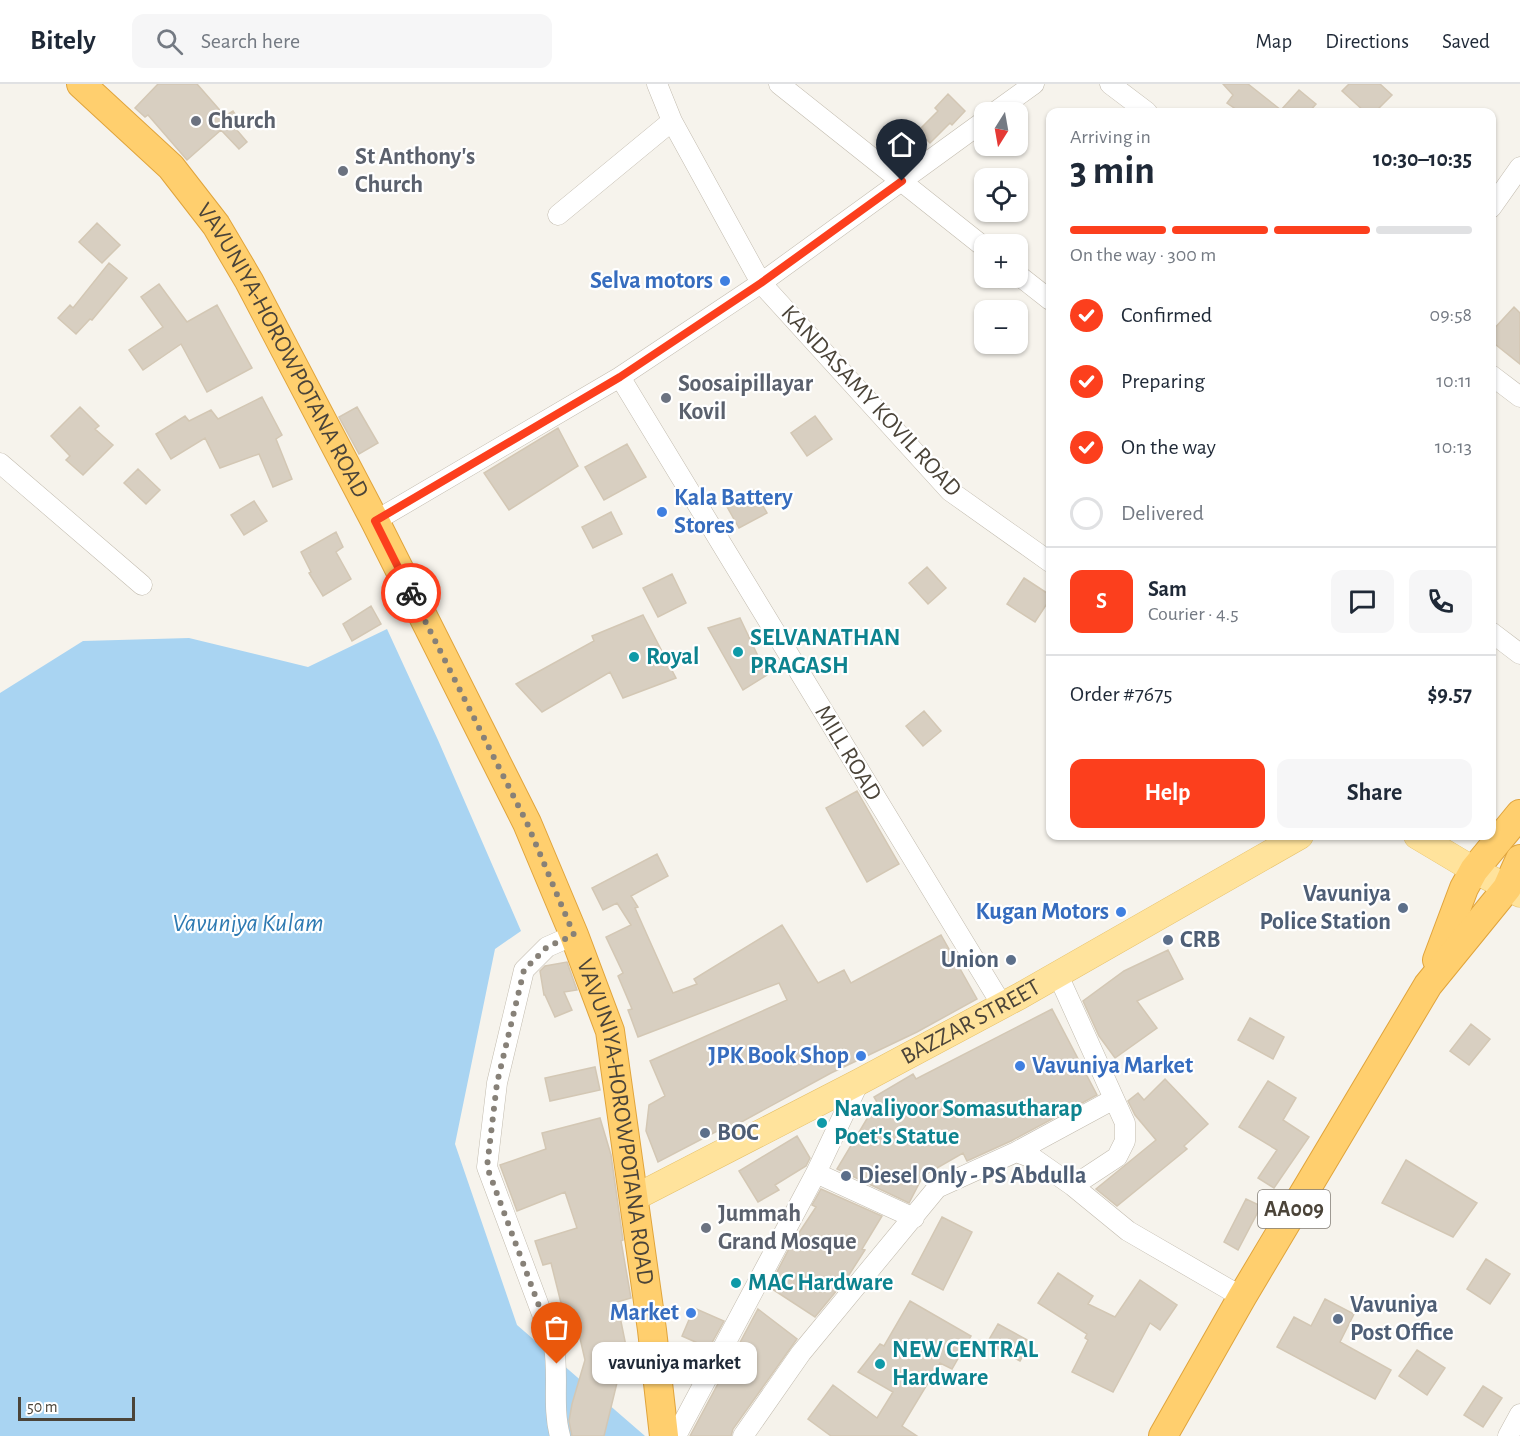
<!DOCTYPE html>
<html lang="en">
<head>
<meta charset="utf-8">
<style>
	:root { --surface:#fff; --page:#f6f6f7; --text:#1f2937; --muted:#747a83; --line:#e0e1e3; --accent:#fc3f1d }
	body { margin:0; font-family:"Alegreya Sans",sans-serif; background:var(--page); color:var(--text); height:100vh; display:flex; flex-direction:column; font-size:22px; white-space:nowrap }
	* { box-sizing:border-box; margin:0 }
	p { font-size:20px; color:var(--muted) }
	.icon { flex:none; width:33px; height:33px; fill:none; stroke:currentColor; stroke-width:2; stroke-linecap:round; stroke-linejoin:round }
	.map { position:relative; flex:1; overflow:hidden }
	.sheet { position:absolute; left:1046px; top:24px; width:450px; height:732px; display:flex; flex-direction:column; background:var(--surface); border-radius:12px; box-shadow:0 2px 4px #0004 }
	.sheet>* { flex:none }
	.needle { width:39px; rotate:191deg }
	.controls { position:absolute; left:974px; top:18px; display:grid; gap:12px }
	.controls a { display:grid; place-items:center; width:54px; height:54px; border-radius:12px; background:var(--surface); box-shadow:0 2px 4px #0004; font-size:30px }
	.scale { position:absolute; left:18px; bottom:15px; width:117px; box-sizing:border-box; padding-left:6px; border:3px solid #4b4439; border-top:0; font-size:16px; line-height:21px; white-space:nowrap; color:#4b4439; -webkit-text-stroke:4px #fff; paint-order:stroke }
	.pin { position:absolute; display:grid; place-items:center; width:51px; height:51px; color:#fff; margin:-62px -26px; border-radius:50% 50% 50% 0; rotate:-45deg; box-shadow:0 0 6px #0007 }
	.pin .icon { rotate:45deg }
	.courier { position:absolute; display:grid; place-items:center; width:60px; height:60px; margin:-30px; border:4px solid #fc3f1d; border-radius:50%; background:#fff; color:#222; box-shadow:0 2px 8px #0007 }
	.bubble { position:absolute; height:42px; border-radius:12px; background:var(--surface); box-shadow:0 2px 4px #0004; font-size:20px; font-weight:700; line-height:42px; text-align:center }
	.summary em { font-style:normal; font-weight:700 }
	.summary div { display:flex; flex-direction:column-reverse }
	.summary { display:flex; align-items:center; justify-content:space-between; height:102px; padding:0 24px }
	h1 { font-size:39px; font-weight:700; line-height:45px }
	.bar { display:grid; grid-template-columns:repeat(4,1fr); gap:9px 6px; align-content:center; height:72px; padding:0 24px }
	.bar i { height:8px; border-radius:4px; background:var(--line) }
	.bar .on { background:var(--accent) }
	.bar p { grid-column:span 4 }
	.line { display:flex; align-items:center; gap:15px; padding:0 24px; border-top:2px solid var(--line) }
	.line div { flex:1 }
	.round { display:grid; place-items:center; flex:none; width:63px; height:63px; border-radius:12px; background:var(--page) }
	ol { padding:0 24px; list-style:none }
	li { display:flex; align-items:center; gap:18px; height:66px }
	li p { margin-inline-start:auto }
	li .icon { padding:6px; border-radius:50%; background:var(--accent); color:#fff; stroke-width:4 }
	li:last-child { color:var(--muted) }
	li i { width:33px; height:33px; border:3px solid var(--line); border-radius:50% }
	.action { display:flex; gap:12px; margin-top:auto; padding:12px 24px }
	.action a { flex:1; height:69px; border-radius:12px; background:var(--accent); color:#fff; font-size:24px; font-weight:700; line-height:69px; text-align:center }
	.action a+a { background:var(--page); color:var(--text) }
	header { display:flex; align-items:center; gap:36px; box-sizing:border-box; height:84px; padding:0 30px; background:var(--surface); border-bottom:2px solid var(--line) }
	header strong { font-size:28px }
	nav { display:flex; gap:33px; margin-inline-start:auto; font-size:21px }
	.search { width:420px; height:54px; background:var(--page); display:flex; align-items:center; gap:15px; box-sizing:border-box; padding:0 21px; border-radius:12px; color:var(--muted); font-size:22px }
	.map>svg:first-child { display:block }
	.water { fill:#a9d4f2 }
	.building { fill:#d8cfc1; stroke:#d3c7b4; stroke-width:1.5 }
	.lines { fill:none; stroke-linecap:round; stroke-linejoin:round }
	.minor-casing { stroke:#c2bbae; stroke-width:21 }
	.major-casing { stroke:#e6c16a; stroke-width:27 }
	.highway-casing { stroke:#e0a43c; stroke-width:30 }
	.minor { stroke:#fff; stroke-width:20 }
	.major { stroke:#ffe39c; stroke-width:26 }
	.highway { stroke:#ffcf6e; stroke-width:28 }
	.done { stroke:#878178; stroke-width:6; stroke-dasharray:0 10.8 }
	.route { stroke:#fc3f1d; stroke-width:8 }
	.worship-dot { fill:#6b7280; stroke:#fff; stroke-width:2 }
	.shop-dot { fill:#3f7fe0; stroke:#fff; stroke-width:2 }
	.culture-dot { fill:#0f9aa8; stroke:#fff; stroke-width:2 }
	.service-dot { fill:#5c6f8a; stroke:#fff; stroke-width:2 }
	.labels { text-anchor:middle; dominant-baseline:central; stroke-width:4.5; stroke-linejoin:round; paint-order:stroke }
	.shield { fill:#fff; stroke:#817c74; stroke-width:1.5 }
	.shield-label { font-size:22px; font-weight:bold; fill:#4b4439 }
	.worship-label { font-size:24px; font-weight:bold; fill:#5b616d; stroke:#fff; text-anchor:start }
	.shop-label { font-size:24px; font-weight:bold; fill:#366cbe; stroke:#fff; text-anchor:end }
	.street-label { font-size:24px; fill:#4b4439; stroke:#fff }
	.culture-label { font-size:24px; font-weight:bold; fill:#0d838f; stroke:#fff; text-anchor:start }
	.service-label { font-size:24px; font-weight:bold; fill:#4e5e75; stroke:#fff; text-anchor:start }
	.water-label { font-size:26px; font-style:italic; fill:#2e7ab2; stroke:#fff }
</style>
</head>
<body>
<header>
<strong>Bitely</strong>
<div class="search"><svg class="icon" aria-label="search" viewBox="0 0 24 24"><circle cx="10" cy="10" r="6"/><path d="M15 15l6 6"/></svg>Search here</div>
<nav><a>Map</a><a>Directions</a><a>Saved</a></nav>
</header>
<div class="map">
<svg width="1520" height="1352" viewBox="0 0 1520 1352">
	<rect width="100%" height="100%" fill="#f6f3ec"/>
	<!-- water -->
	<path class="water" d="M387,545L438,656L521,847L495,865L455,1060L517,1241L645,1352H0V609L83,557L189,554L308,583Z"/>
	<!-- building -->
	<path class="building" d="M158,0H197L225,32L233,27L242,41L236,45L247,58L239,65L221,46L187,76L148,31L145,33L135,24Z
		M1223,0H1248L1281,26L1299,6L1316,20L1309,28H1240L1227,19L1233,11Z
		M1349,0H1380L1392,11L1375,28H1365L1342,7Z
		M948,10L965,27L952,41L950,39L930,59L918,47L938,27L935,24Z
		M97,139L120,161L102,179L79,158Z
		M109,179L127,194L92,236L90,235L76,250L58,234L70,221L73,224Z
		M159,200L187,238L217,221L252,284L207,308L181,260L143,286L129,266L163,243L141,213Z
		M1514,223L1520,229V280L1491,257V248Z
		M262,313L282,351L276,355L292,395L273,403L259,370L220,384L205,354L171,375L156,350L185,332L189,337L211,326L218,335Z
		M80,323L99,342L95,345L113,361L83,391L66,376L70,372L51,352Z
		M357,323L378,359L359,370L339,333Z
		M815,332L832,355L807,372L791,349Z
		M558,344L578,382L509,426L484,389Z
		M627,360L646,393L604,416L585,383Z
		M138,385L160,406L146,420L124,399Z
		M754,406L767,429L739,444L726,421Z
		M254,417L267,437L244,451L231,431Z
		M611,428L622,450L593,464L582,443Z
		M336,448L343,463L336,468L351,495L323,512L309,489L311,488L301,468Z
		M927,483L946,504L928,520L909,499Z
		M672,490L686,519L658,533L643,504Z
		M1024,494L1050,511V515L1035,538L1007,520Z
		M371,522L381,540L352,557L343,540Z
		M643,531L676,594L623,614L610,588L542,628L516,600L594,557L592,552Z
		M740,534L767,591L743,606L708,544Z
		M924,627L941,647L923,662L906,642Z
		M857,707L899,780L867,798L826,724Z
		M657,770L668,792L631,812L638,823L635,824L673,909L697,900L694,895L782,841L818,899L844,886L851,899L941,851L977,915L917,948L831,989L725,1047L723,1044L658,1078L646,1047L649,1021L665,1012L650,977L787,916L779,899L638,953L628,926L632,925L618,892L623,889L606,853L631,841L617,819L603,826L592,804Z
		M1168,866L1183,895L1137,917L1157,944L1115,974L1099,952L1083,917L1124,887Z
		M567,878L577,906L564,908L572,926L555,933L545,911H544L540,887L545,882Z
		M1052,925L1097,1011L1011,1057L967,1077L963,1069L923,1092L909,1119L837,1085L877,1018L874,1013L913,990L916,995Z
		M1250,934L1284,953L1273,975L1238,956Z
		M1471,940L1490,955L1469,981L1450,967Z
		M595,983L600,1006L550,1017L545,994Z
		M1165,995L1208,1040L1184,1062L1187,1065L1117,1122L1096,1105L1156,1056L1135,1031L1128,1017L1138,1009L1144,1016Z
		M1268,997L1296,1014L1283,1036L1309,1053L1274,1104L1258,1094L1277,1066L1239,1043Z
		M600,1034L611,1071L623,1156L621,1157L631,1214L617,1218L626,1262L604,1352H572L569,1337L572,1320L585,1276L574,1228L564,1231L551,1179L543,1181L535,1157L577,1144L565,1108L517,1127L500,1081L546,1065L542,1049Z
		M797,1052L810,1074L806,1082L775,1101L779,1106L758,1118L739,1087Z
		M1406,1076L1477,1119L1453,1153L1382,1119Z
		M821,1105L882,1132L862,1165L865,1166L847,1194L815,1233L769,1203L791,1161L816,1123L812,1121Z
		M1246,1115L1261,1122L1238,1166L1224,1158Z
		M942,1133L972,1148L943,1206L912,1190Z
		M1486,1175L1510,1190L1490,1220L1467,1205Z
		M1058,1189L1093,1212L1088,1220L1115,1233L1140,1196L1177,1221L1160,1246L1150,1239L1113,1308L1072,1288L1088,1256L1085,1254L1087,1250L1038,1219Z
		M1325,1215L1354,1230L1340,1258L1391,1286L1375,1315L1277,1263L1294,1233L1311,1242Z
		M910,1217L971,1252L952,1285L940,1279L902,1342L917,1352H831L808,1335L833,1301L877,1334L893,1308L858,1288L880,1260L884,1262Z
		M694,1224L724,1237L709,1264L682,1252Z
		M758,1225L797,1255L733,1345L731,1352H690Z
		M998,1240L1031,1258L1020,1277L987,1259Z
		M1417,1266L1445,1284L1427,1311L1399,1292Z
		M1483,1302L1502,1314L1483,1343L1464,1331Z"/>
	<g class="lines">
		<defs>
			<path id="minor" d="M657,0L672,37L761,199L950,407L1050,478
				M779,0L984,163
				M1110,0L1147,28
				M995,28L1034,0
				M1491,124L1520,83
				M558,131L672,37
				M1017,190L1050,216
				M1491,291L1520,313
				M620,293L1002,921
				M0,379L142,501
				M375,437L620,293L761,199L984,37
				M1491,548L1520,570
				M1058,891L1125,1039V1057L1117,1073L1073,1102
				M1016,1068L1114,1015
				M816,1089L914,1134
				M560,1352C552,1323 559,1292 554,1262L487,1083L497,999L524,886L547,863L574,851
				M676,1352L816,1089L859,998
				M743,1352L801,1269L937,1104L1016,1068L1033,1074L1073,1102L1128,1147L1242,1213
				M1508,1352L1520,1330"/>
			<g id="major">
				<path d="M1417,752L1474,786L1520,810"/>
				<path id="s1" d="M634,1114L859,998L1020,912L1300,752"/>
			</g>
			<g id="highway">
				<path id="s2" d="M81,0L171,83L216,141L249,197L375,437L527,739L574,851L610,947L652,1246L664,1352"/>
				<path d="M1437,876L1464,804L1474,786L1520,730"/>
				<path d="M1163,1352L1242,1213L1428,901L1507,804L1520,775"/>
			</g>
		</defs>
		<!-- minor casing -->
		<use href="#minor" class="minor-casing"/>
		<!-- major casing -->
		<use href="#major" class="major-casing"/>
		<!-- highway casing -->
		<use href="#highway" class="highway-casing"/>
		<!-- minor -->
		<use href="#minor" class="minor"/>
		<!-- major -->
		<use href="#major" class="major"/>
		<!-- highway -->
		<use href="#highway" class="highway"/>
	</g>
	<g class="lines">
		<!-- done -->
		<path class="done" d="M411,509L527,739L574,851L547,863L524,886L497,999L487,1083L554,1262L557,1280"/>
		<!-- route -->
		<path class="route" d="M411,509L375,437L620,293L761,199L902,97"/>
	</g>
	<!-- markers -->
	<g class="worship-dot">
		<circle cx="196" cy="37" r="6"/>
		<circle cx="343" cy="87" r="6"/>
		<circle cx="666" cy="314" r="6"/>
		<circle cx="706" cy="1144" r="6"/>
	</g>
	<g class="shop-dot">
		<circle cx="725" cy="197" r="6"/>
		<circle cx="662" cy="428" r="6"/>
		<circle cx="1121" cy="828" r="6"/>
		<circle cx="861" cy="972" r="6"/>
		<circle cx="1020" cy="982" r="6"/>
		<circle cx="691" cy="1229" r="6"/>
	</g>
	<g class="culture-dot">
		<circle cx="738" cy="568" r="6"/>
		<circle cx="634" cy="573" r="6"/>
		<circle cx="822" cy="1039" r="6"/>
		<circle cx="736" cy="1199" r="6"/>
		<circle cx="880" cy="1280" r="6"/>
	</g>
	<g class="service-dot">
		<circle cx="1403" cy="824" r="6"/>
		<circle cx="1168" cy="856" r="6"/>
		<circle cx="1011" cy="876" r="6"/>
		<circle cx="705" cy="1049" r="6"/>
		<circle cx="846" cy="1092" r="6"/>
		<circle cx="1338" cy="1235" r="6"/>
	</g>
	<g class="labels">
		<!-- shield labels -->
		<rect class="shield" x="1258" y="1106" width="72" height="38" rx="4.5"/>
		<g class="shield-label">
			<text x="1294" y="1125">AA009</text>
		</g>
		<!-- worship labels -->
		<g class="worship-label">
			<text x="208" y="37">Church</text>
			<text x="355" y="73">St Anthony's<tspan x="355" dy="28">Church</tspan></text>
			<text x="678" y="300">Soosaipillayar<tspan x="678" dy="28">Kovil</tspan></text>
			<text x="718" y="1130">Jummah<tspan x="718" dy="28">Grand Mosque</tspan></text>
		</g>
		<!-- shop labels -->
		<g class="shop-label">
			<text x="713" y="197">Selva motors</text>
			<text x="674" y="414" text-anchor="start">Kala Battery<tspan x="674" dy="28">Stores</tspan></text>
			<text x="1109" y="828">Kugan Motors</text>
			<text x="849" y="972">JPK Book Shop</text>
			<text x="1032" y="982" text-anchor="start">Vavuniya Market</text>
			<text x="679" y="1229">Market</text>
		</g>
		<!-- street labels -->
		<g class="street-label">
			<text stroke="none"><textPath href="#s2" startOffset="338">VAVUNIYA-HOROWPOTANA ROAD</textPath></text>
			<text transform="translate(871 317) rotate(47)">KANDASAMY KOVIL ROAD</text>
			<text transform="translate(848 669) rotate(59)">MILL ROAD</text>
			<text stroke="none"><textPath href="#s1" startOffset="380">BAZZAR STREET</textPath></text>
			<text stroke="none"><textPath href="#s2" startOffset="1184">VAVUNIYA-HOROWPOTANA ROAD</textPath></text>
		</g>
		<!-- culture labels -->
		<g class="culture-label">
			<text x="750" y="554">SELVANATHAN<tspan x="750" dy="28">PRAGASH</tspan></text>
			<text x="646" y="573">Royal</text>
			<text x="834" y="1025">Navaliyoor Somasutharap<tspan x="834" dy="28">Poet's Statue</tspan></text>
			<text x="748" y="1199">MAC Hardware</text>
			<text x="892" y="1266">NEW CENTRAL<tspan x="892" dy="28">Hardware</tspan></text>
		</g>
		<!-- service labels -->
		<g class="service-label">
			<text x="1391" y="810" text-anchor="end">Vavuniya<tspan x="1391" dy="28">Police Station</tspan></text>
			<text x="1180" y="856">CRB</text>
			<text x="999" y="876" text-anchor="end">Union</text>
			<text x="717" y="1049">BOC</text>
			<text x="858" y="1092">Diesel Only - PS Abdulla</text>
			<text x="1350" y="1221">Vavuniya<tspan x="1350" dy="28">Post Office</tspan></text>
		</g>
		<!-- water labels -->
		<g class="water-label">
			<text x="248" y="839">Vavuniya Kulam</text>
		</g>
	</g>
</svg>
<div class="controls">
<a><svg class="needle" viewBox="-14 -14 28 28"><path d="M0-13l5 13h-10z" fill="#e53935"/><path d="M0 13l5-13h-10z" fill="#747a83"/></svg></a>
<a><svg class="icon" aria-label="locate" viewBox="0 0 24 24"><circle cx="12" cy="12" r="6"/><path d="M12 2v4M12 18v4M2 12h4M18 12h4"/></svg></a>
<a>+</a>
<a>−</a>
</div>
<div class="scale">50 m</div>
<div class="pin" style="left:557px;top:1280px;background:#ea580c"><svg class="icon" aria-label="bag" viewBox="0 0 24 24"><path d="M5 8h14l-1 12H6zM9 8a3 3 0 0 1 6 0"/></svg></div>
<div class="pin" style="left:902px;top:97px;background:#1f2937"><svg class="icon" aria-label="home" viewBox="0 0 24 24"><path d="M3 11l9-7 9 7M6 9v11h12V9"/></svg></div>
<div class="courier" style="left:411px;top:509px"><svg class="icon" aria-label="bike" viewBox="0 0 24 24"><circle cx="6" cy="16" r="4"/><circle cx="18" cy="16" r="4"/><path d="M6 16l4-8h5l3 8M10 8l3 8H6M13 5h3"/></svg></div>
<div class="bubble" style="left:592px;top:1258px;width:165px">vavuniya market</div>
<section class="sheet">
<div class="summary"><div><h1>3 min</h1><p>Arriving in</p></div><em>10:30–10:35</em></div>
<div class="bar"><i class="on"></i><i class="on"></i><i class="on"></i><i></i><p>On the way · 300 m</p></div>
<ol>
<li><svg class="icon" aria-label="check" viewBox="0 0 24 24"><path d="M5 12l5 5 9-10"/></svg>Confirmed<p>09:58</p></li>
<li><svg class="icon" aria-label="check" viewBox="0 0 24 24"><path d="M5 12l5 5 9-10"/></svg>Preparing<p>10:11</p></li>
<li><svg class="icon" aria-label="check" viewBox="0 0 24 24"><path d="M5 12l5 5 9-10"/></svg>On the way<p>10:13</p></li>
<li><i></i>Delivered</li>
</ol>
<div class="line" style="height:108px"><b class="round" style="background:var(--accent);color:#fff">S</b><div><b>Sam</b><p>Courier · 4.5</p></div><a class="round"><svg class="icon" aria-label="chat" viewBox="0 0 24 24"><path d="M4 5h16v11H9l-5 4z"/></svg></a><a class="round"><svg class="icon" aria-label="phone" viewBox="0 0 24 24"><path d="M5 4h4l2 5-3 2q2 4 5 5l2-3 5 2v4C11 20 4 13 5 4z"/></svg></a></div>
<div class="line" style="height:78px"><div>Order #7675</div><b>$9.57</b></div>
<div class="action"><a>Help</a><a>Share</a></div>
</section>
</div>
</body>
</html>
